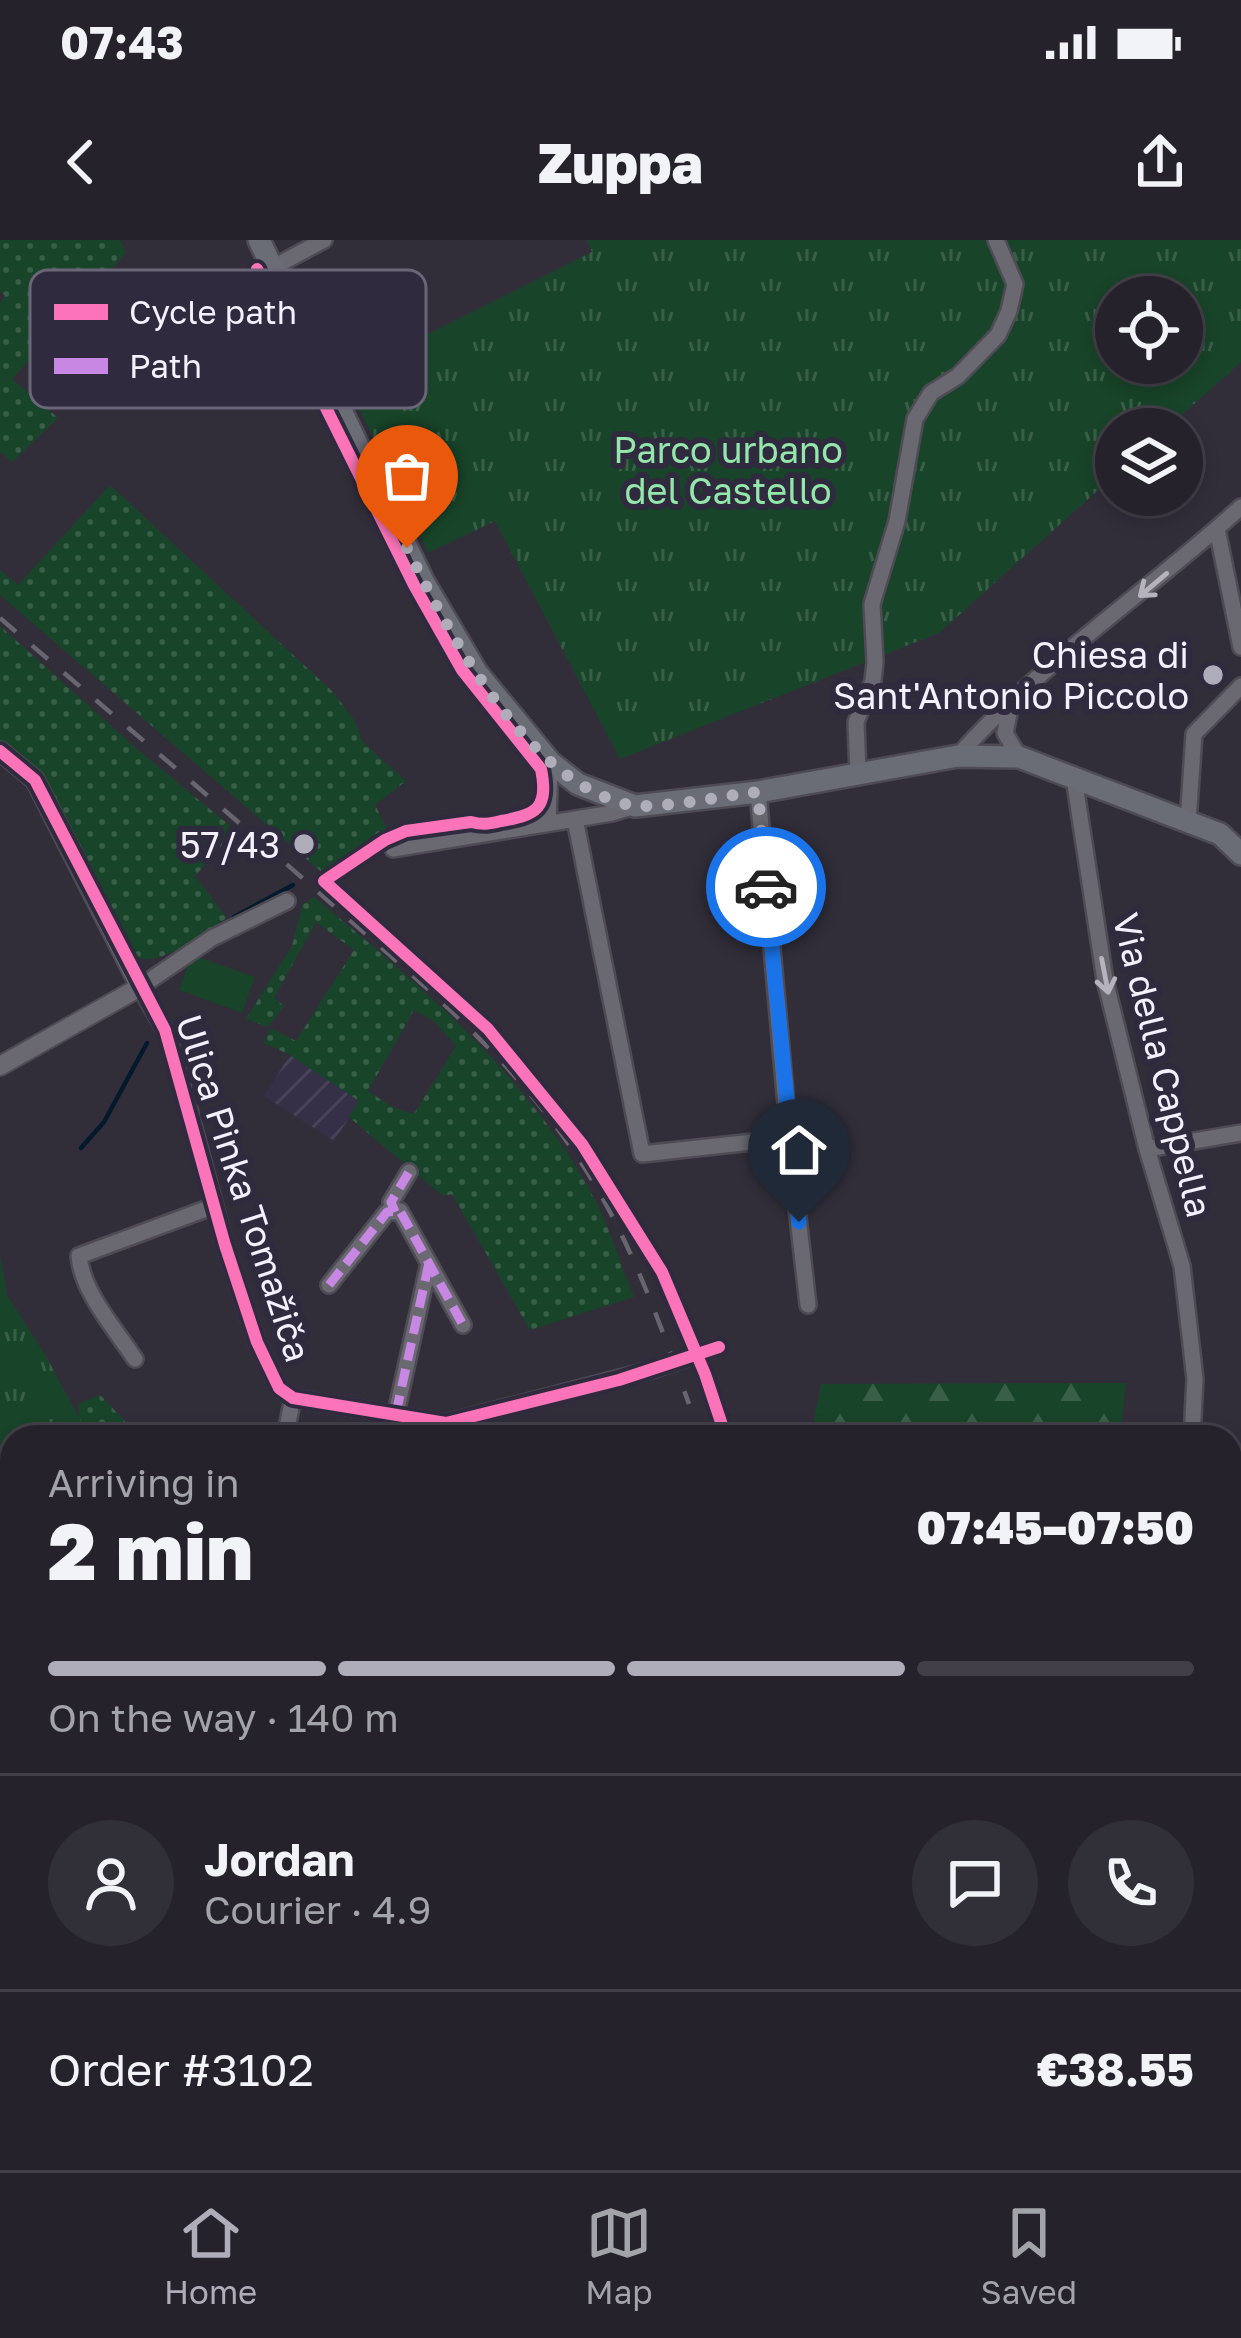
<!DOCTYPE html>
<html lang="en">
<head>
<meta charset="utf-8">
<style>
	:root { --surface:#25222c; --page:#312f38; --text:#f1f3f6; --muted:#a3a4a9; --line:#423f48; --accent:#b0adba }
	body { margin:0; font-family:"Golos Text",sans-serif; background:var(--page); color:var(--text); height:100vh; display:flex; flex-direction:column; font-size:45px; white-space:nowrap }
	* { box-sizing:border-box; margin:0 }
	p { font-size:39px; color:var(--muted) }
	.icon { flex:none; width:66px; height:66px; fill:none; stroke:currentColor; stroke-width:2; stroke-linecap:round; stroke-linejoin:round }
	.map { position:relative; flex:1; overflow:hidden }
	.sheet { position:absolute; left:0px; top:1185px; width:1242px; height:747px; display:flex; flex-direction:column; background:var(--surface); border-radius:36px 36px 0 0; box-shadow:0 6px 18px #0003,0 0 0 3px var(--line) }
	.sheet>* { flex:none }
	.controls { position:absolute; left:1095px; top:36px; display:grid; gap:24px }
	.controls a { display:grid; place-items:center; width:108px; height:108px; border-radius:50%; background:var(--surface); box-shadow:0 6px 18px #0003,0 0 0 3px var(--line); font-size:60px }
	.pin { position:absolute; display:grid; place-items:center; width:102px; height:102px; color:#fff; margin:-123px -51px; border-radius:50% 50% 50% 0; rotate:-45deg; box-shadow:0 0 12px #0007 }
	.pin .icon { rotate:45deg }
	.courier { position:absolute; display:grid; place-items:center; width:120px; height:120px; margin:-60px; border:9px solid #1a73e8; border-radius:50%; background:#fff; color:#222; box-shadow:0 3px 15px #0007 }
	.headline em { font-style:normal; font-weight:800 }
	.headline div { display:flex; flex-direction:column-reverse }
	.headline { display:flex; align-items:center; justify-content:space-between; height:204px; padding:0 48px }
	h1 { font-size:78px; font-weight:800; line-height:90px }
	.bar { display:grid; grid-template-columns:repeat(4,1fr); gap:18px 12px; align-content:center; height:144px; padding:0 48px }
	.bar i { height:15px; border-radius:9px; background:var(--line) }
	.bar .active { background:var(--accent) }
	.bar p { grid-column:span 4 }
	.line { display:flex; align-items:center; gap:30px; padding:0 48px; border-top:3px solid var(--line) }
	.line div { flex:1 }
	.round { display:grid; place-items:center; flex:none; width:126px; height:126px; border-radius:63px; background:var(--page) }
	.status { display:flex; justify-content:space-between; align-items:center; height:84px; padding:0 60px; background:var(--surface); direction:ltr }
	.status svg { height:33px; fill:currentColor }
	header { display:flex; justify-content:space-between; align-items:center; height:156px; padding:0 48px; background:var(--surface); font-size:54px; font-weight:800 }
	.dock { display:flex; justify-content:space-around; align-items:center; height:168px; border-top:3px solid var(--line); background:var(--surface); font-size:33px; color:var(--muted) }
	.dock a { display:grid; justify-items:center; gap:6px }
	.dock .active { color:var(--accent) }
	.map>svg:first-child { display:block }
	.industrial { fill:url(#industrial-furrows) }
	.grass { fill:url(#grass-dots); fill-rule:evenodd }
	.forest { fill:url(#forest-firs) }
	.park { fill:url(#park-tufts); fill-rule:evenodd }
	.pitch { fill:#184429 }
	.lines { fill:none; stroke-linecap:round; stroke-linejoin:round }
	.stream { stroke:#041a2c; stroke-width:4.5 }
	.minor-casing { stroke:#4e4b55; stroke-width:20 }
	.tertiary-casing { stroke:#4e4b55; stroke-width:22 }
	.secondary-casing { stroke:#4e4b55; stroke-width:26 }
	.minor { stroke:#6a6870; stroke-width:15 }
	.tertiary { stroke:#6a6870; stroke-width:18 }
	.secondary { stroke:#6a6d76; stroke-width:21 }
	.rail { stroke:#686570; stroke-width:4.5; stroke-dasharray:21 21; stroke-linecap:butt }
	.minor-bridge-casing { stroke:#4e4b55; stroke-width:20; stroke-linecap:butt }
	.minor-bridge { stroke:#6a6870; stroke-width:15 }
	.quiet { stroke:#c787e3; stroke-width:9; stroke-dasharray:18 9; stroke-linecap:butt }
	.cycleway-casing { stroke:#2f2a3e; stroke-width:20 }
	.cycleway { stroke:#fb73b8; stroke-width:12 }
	.oneway { stroke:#b6b3bf }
	.done { stroke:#b0adba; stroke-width:12; stroke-dasharray:0 21.6 }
	.route { stroke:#1a73e8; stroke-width:15 }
	.poi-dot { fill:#b0adba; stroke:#2f2a3e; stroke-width:4.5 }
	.labels { text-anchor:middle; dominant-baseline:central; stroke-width:12; stroke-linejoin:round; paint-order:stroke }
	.park-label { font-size:36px; fill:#94e7ab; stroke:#2f2a3e }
	.poi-label { font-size:36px; fill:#f4f1ff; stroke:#2f2a3e; text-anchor:end }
	.street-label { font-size:36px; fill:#f4f1ff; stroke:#2f2a3e }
	.key { fill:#2f2a3e; stroke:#6a6678; stroke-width:3 }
	.key-label { font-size:33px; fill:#f4f1ff }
</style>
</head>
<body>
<div class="status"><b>07:43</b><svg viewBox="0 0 49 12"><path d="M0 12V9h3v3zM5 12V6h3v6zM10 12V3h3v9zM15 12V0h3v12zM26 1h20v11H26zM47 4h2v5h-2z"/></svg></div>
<header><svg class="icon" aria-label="back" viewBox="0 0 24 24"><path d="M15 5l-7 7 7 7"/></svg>Zuppa<svg class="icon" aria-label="share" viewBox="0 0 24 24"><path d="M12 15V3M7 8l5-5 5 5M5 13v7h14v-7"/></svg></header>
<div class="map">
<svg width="1241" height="1930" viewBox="0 0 1241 1930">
	<defs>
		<pattern id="industrial-furrows" width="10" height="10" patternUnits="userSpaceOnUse" patternTransform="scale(3)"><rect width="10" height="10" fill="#352f48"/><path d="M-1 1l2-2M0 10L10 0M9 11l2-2" fill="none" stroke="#49435a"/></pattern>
		<pattern id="grass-dots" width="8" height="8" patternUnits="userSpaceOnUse" patternTransform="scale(3)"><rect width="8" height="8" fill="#184429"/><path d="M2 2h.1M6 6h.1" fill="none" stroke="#3a5f49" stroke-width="1.8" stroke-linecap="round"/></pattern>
		<pattern id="forest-firs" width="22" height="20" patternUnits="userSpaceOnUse" patternTransform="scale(3)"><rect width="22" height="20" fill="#184429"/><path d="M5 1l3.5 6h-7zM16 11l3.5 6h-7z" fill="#3a5f49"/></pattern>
		<pattern id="park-tufts" width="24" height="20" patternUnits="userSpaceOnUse" patternTransform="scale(3)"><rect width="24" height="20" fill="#184429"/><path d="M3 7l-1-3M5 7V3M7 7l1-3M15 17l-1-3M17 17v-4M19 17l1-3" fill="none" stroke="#3a5f49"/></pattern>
	</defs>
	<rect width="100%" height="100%" fill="#312e3a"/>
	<!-- industrial -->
	<path class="industrial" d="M290,815L360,861L334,901L264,856Z"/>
	<!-- grass -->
	<path class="grass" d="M0,0H120L126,13L12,139L58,178L12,222L0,211V62L5,56L0,51Z
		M110,245L333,452L354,480L363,502L406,541L375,565L389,592L325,635L0,355V330L18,345Z
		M0,386L136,508L235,590L195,636L227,678C203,692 163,728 136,717L51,551L36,531L0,504Z
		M314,657C421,746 530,836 596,962C611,992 621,1026 634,1057L530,1090L452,954L443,956L349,877L359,861L290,815L264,803L271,788L296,801L354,710L316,682L274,758L284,766L268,787L246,779L292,706L302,665ZM414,770L435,782L456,806L414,874L392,867L368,851Z
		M100,1155L140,1197H80L78,1164Z
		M12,1641V1788L0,1790V1647Z"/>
	<!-- forest -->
	<path class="forest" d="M1126,1143L1120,1197H811L821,1144Z
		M12,1368V1581L0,1584V1377Z
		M12,1795V1920H236L225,1930H0V1797Z"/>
	<!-- park -->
	<path class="park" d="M587,0H1241V122L1166,189H1116V234L939,393L620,519L495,281L428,313L344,136L592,12ZM1116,57H1182V123H1116Z
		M0,1015L7,1055L46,1116L89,1197H12V1368L0,1377Z"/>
	<!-- pitch -->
	<path class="pitch" d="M192,715L255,737L242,773L179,750Z"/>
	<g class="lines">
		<!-- stream -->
		<path class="stream" d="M234,677L293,645
			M81,908L104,882L147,803"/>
		<defs>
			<path id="minor" d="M272,28L324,0
				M1217,289L1241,407
				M1012,459L1005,493L1019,517
				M958,516C1040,423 1149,351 1241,267
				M858,533L856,482L873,441L875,422L872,364L897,281L915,179L931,153L958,136L998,95L1009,71L1015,44L996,0
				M1074,538L1105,740L1147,909L1182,1026L1195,1139L1192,1197
				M758,552L789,898L808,1065
				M575,579L642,914L789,898
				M1188,582L1194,494L1241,446
				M548,583L550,522
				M393,609L612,573L635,566
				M287,661L212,698L140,747L165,790L175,817L225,1005L257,1102L279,1148L293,1158L446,1183L651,1130
				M1147,909L1241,893
				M395,972L391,962L409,932
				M329,1045L387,972L400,971L463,1085
				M135,1119C116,1090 82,1052 79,1016L214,966
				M396,1173L429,1023
				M285,1197L293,1158
				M243,1930L256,1920
				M574,1930L589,1920
				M1234,1930L1241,1910"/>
			<path id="tertiary" d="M0,511L35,540L140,747L0,826"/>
			<path id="secondary" d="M259,0L423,341L477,433L550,522L578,544L635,566L758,552L958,516L1019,517L1220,594L1241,614
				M1230,1686L1241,1671
				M1049,1930L1056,1920"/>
		</defs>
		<!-- minor casing -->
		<use href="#minor" class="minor-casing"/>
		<!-- tertiary casing -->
		<use href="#tertiary" class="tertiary-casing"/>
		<!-- secondary casing -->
		<use href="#secondary" class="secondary-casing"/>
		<!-- minor -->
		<use href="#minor" class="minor"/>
		<!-- tertiary -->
		<use href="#tertiary" class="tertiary"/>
		<!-- secondary -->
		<use href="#secondary" class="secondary"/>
		<!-- rail -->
		<path class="rail" d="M0,378C115,477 231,574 344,675C431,751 518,825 582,924C630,998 659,1081 689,1164
			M943,1920L946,1930"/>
		<defs>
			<path id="minor-bridge" d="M651,1130L719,1107"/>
		</defs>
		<!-- minor-bridge casing -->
		<use href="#minor-bridge" class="minor-bridge-casing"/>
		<!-- minor-bridge -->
		<use href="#minor-bridge" class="minor-bridge"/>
		<!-- quiet -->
		<path class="quiet" d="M395,972L391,962L409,932
			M329,1045L387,972L400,971L463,1085
			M396,1173L429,1023"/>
		<defs>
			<path id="cycleway" d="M257,29L414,345L462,430L541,529C549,569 536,575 501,581C489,584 483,585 471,582L406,591L385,600L324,641L488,789L582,904L662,1032L705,1134L726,1197
				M0,511L35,540L165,790L225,1005L257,1102L279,1148L293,1158L446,1183L619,1140L719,1107"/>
		</defs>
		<!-- cycleway casing -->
		<use href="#cycleway" class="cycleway-casing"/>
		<!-- cycleway -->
		<use href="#cycleway" class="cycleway"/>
	</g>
	<!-- one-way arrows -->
	<defs><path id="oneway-shaft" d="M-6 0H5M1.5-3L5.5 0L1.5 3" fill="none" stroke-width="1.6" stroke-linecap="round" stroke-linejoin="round" transform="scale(3)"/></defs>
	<g class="oneway">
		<use href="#oneway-shaft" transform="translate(1153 345) rotate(140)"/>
		<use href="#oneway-shaft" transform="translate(1105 736) rotate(79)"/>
	</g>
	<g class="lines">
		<!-- done -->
		<path class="done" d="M407,308C450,396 527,543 630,565C658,570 726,555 758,552L766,647"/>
		<!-- route -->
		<path class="route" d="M766,647L799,982"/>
	</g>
	<!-- markers -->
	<g class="poi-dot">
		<circle cx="1213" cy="435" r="12"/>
		<circle cx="304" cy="604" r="12"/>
	</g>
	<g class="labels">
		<!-- park labels -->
		<g class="park-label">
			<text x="728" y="209">Parco urbano<tspan x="728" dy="41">del Castello</tspan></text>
		</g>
		<!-- poi labels -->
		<g class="poi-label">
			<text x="1189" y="414">Chiesa di<tspan x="1189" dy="41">Sant'Antonio Piccolo</tspan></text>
			<text x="280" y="604">57/43</text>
		</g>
		<!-- street labels -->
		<g class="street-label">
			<text transform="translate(1163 825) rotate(76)">Via della Cappella</text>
			<text transform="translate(244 948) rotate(72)">Ulica Pinka Tomažiča</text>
		</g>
	</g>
	<!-- legend -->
	<rect x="30" y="30" width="396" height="138" rx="18" class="key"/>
	<rect x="54" y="64" width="54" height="16" fill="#fb73b8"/>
	<rect x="54" y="118" width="54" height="16" fill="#c787e3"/>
	<g class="key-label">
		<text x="129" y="84">Cycle path</text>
		<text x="129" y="138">Path</text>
	</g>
</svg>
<div class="controls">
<a><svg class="icon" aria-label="locate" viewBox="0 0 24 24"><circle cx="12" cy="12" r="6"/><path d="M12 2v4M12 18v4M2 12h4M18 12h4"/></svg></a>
<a><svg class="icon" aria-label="layers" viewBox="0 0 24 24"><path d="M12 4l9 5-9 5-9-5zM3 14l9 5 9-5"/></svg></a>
</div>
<div class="pin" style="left:407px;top:308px;background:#ea580c"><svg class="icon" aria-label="bag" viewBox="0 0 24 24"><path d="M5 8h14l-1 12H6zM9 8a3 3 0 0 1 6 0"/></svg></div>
<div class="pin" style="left:799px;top:982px;background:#1f2937"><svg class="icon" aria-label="home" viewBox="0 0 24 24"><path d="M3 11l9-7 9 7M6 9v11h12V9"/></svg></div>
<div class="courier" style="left:766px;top:647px"><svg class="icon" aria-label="car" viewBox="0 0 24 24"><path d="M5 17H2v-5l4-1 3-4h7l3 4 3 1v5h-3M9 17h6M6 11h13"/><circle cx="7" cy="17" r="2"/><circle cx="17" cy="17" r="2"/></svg></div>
<section class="sheet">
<div class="headline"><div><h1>2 min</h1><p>Arriving in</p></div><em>07:45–07:50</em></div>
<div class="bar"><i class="active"></i><i class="active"></i><i class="active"></i><i></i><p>On the way · 140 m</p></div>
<div class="line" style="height:216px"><a class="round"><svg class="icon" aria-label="person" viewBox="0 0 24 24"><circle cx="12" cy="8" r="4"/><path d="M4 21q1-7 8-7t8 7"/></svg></a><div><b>Jordan</b><p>Courier · 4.9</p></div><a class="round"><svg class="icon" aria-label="chat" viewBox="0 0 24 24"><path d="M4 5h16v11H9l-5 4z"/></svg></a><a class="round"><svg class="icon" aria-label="phone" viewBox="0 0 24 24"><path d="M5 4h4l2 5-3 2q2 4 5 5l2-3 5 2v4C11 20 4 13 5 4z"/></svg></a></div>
<div class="line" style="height:156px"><div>Order #3102</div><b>€38.55</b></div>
</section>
</div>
<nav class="dock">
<a class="active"><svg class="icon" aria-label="home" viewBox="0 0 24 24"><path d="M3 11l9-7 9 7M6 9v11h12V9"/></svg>Home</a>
<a><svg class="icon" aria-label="map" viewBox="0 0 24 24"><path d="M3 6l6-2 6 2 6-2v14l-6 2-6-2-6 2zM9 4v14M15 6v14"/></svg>Map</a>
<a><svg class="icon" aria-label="saved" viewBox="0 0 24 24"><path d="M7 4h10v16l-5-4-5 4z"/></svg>Saved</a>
</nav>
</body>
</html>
